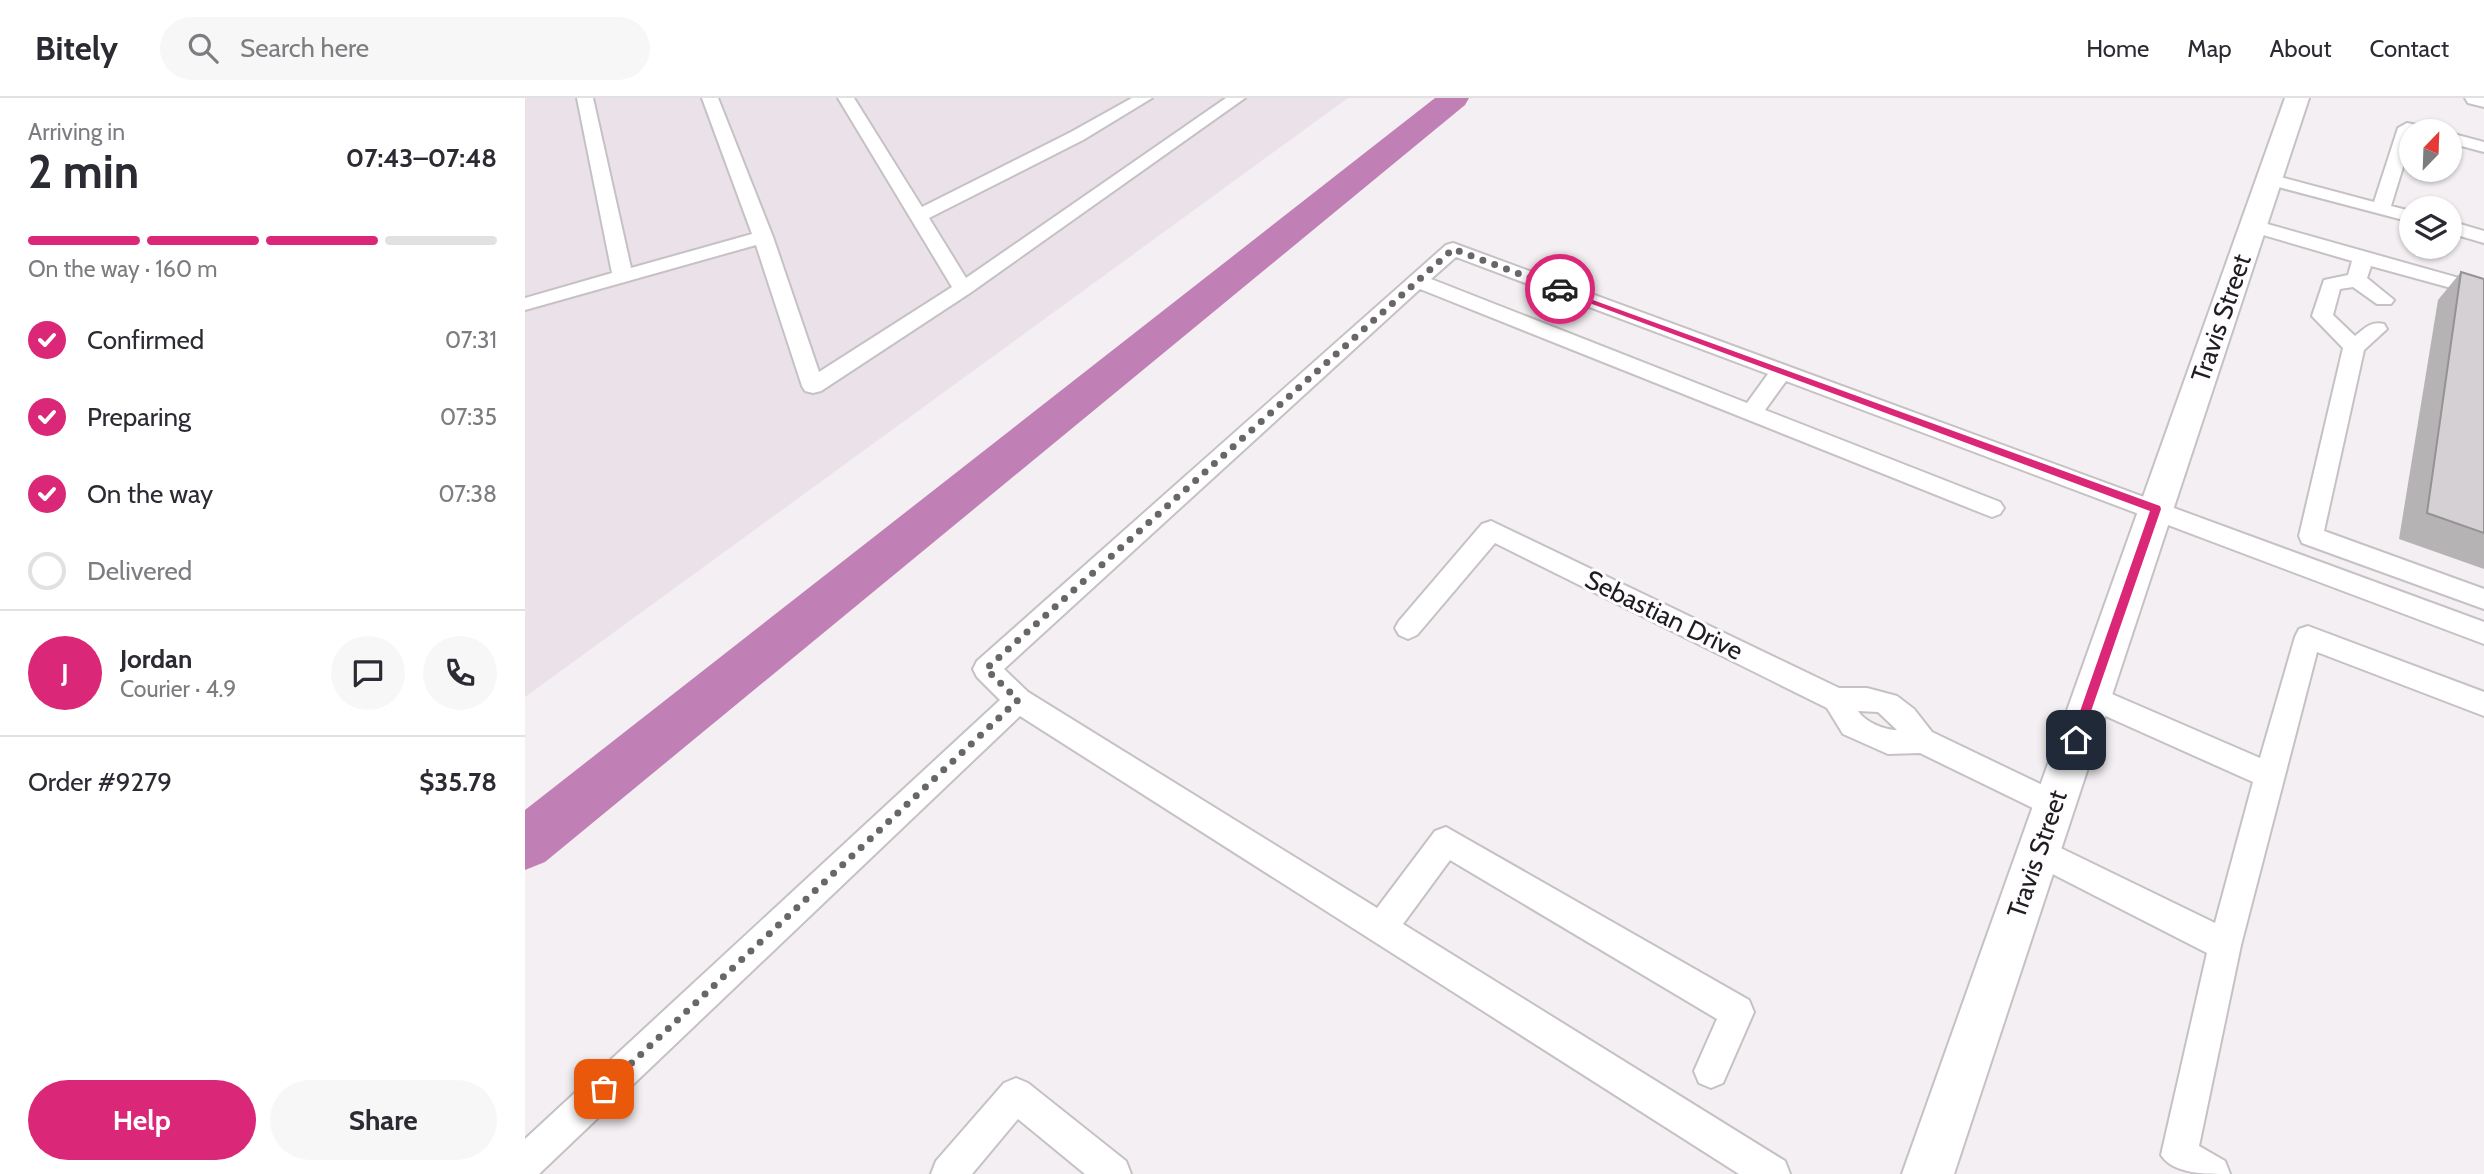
<!DOCTYPE html>
<html lang="en">
<head>
<meta charset="utf-8">
<style>
	:root { --surface:#fff; --page:#f7f7f7; --text:#2b2b33; --muted:#7c7c81; --line:#e1e1e2; --accent:#db2777 }
	body { margin:0; font-family:Cabin,sans-serif; background:var(--page); color:var(--text); height:100vh; display:flex; flex-direction:column; font-size:26px; white-space:nowrap }
	* { box-sizing:border-box; margin:0 }
	p { font-size:23px; color:var(--muted) }
	.icon { flex:none; width:38px; height:38px; fill:none; stroke:currentColor; stroke-width:2; stroke-linecap:round; stroke-linejoin:round }
	.map { position:relative; flex:1; overflow:hidden }
	.side { display:flex; flex-direction:column; background:var(--surface); width:525px }
	.side>* { flex:none }
	.needle { width:46px; rotate:23deg }
	.fabs { position:absolute; left:1874px; top:21px; display:grid; gap:14px }
	.fabs a { display:grid; place-items:center; width:63px; height:63px; border-radius:50%; background:var(--surface); box-shadow:0 2px 5px #0004; font-size:35px }
	.pin { position:absolute; display:grid; place-items:center; width:60px; height:60px; color:#fff; margin:-30px; border-radius:14px; box-shadow:0 4px 10px #0006 }
	.courier { position:absolute; display:grid; place-items:center; width:70px; height:70px; margin:-35px; border:5px solid #db2777; border-radius:50%; background:#fff; color:#222; box-shadow:0 2px 9px #0007 }
	.summary em { font-style:normal; font-weight:800 }
	.summary div { display:flex; flex-direction:column-reverse }
	.summary { display:flex; align-items:center; justify-content:space-between; height:119px; padding:0 28px }
	h1 { font-size:46px; font-weight:800; line-height:52px }
	.bar { display:grid; grid-template-columns:repeat(4,1fr); gap:10px 7px; align-content:center; height:84px; padding:0 28px }
	.bar i { height:9px; border-radius:5px; background:var(--line) }
	.bar .current { background:var(--accent) }
	.bar p { grid-column:span 4 }
	.line { display:flex; align-items:center; gap:18px; padding:0 28px; border-top:2px solid var(--line) }
	.line div { flex:1 }
	.round { display:grid; place-items:center; flex:none; width:74px; height:74px; border-radius:37px; background:var(--page) }
	ol { padding:0 28px; list-style:none }
	li { display:flex; align-items:center; gap:21px; height:77px }
	li p { margin-inline-start:auto }
	li .icon { padding:7px; border-radius:50%; background:var(--accent); color:#fff; stroke-width:4 }
	li:last-child { color:var(--muted) }
	li i { width:38px; height:38px; border:4px solid var(--line); border-radius:50% }
	.button { display:flex; gap:14px; margin-top:auto; padding:14px 28px }
	.button a { flex:1; height:80px; border-radius:42px; background:var(--accent); color:#fff; font-size:28px; font-weight:800; line-height:80px; text-align:center }
	.button a+a { background:var(--page); color:var(--text) }
	header { display:flex; align-items:center; gap:42px; box-sizing:border-box; height:98px; padding:0 35px; background:var(--surface); border-bottom:2px solid var(--line) }
	header strong { font-size:33px }
	nav { display:flex; gap:38px; margin-inline-start:auto; font-size:24px }
	.search { width:490px; height:63px; background:var(--page); display:flex; align-items:center; gap:18px; box-sizing:border-box; padding:0 24px; border-radius:38px; color:var(--muted); font-size:26px }
	main { display:flex; flex:1; min-height:0 }
	.map>svg:first-child { display:block }
	.built { fill:#ebe1e9 }
	.lines { fill:none; stroke-linecap:round; stroke-linejoin:round }
	.canal { fill:#c07fb5; fill-rule:evenodd }
	.lane-casing { stroke:#c5c1c4; stroke-width:4 }
	.street-casing { stroke:#c5c1c4; stroke-width:4 }
	.highway-casing { stroke:#c5c1c4; stroke-width:4 }
	.lane { fill:#fff; fill-rule:evenodd }
	.street { fill:#fff; fill-rule:evenodd }
	.highway { fill:#fff; fill-rule:evenodd }
	.wall { fill:#b6b3b5 }
	.building { fill:#d4d0d3; stroke:#949294; stroke-width:2 }
	.route { fill:#db2777 }
	.done { stroke:#696668; stroke-width:7; stroke-dasharray:0 12.6 }
	.labels { text-anchor:middle; dominant-baseline:central; stroke-width:6; stroke-linejoin:round; paint-order:stroke }
	.street-label { font-size:26px; fill:#1f1d1e; stroke:#fffdff }
</style>
</head>
<body>
<header>
<strong>Bitely</strong>
<div class="search"><svg class="icon" aria-label="search" viewBox="0 0 24 24"><circle cx="10" cy="10" r="6"/><path d="M15 15l6 6"/></svg>Search here</div>
<nav><a>Home</a><a>Map</a><a>About</a><a>Contact</a></nav>
</header>
<main>
<section class="side">
<div class="summary"><div><h1>2 min</h1><p>Arriving in</p></div><em>07:43–07:48</em></div>
<div class="bar"><i class="current"></i><i class="current"></i><i class="current"></i><i></i><p>On the way · 160 m</p></div>
<ol>
<li><svg class="icon" aria-label="check" viewBox="0 0 24 24"><path d="M5 12l5 5 9-10"/></svg>Confirmed<p>07:31</p></li>
<li><svg class="icon" aria-label="check" viewBox="0 0 24 24"><path d="M5 12l5 5 9-10"/></svg>Preparing<p>07:35</p></li>
<li><svg class="icon" aria-label="check" viewBox="0 0 24 24"><path d="M5 12l5 5 9-10"/></svg>On the way<p>07:38</p></li>
<li><i></i>Delivered</li>
</ol>
<div class="line" style="height:126px"><b class="round" style="background:var(--accent);color:#fff">J</b><div><b>Jordan</b><p>Courier · 4.9</p></div><a class="round"><svg class="icon" aria-label="chat" viewBox="0 0 24 24"><path d="M4 5h16v11H9l-5 4z"/></svg></a><a class="round"><svg class="icon" aria-label="phone" viewBox="0 0 24 24"><path d="M5 4h4l2 5-3 2q2 4 5 5l2-3 5 2v4C11 20 4 13 5 4z"/></svg></a></div>
<div class="line" style="height:91px"><div>Order #9279</div><b>$35.78</b></div>
<div class="button"><a>Help</a><a>Share</a></div>
</section>
<div class="map">
<svg width="1959" height="1076" viewBox="0 0 1959 1076">
	<rect width="100%" height="100%" fill="#f3eff2"/>
	<!-- built -->
	<path class="built" d="M0,0H823L0,599Z"/>
	<g class="lines">
		<!-- canal -->
		<path class="canal" d="M910,0H944L940,7L20,764L0,772V712Z"/>
		<defs>
			<path id="lane" d="M52,0H68L106,170L227,136L177,0H193L248,139L294,274L427,189L313,0H329L397,109L546,34L607,0H627L558,42L404,120L441,180L701,0H720L445,195L296,293L288,295L280,293L277,288L231,147L0,212V200L87,175Z
				M1882,25L1902,29L1905,33H1886V43L1866,108L1886,113V124L1738,85L1735,81L1744,76L1849,104L1873,30Z
				M1925,35L1959,44V54L1925,45Z
				M1728,122L1959,187V199L1846,168L1842,180L1869,202L1866,206H1852L1828,189L1815,191L1808,217L1830,238C1840,230 1846,223 1859,226L1862,231L1839,252L1799,433L1959,491V511L1777,445L1774,438L1818,250L1787,218L1799,182L1823,177L1827,163L1721,132L1719,128L1721,124Z
				M1925,123L1959,133V145L1925,135Z
				M928,145L1959,524V546L1261,283L1240,312L1475,404L1479,410L1475,416L1467,419L1459,416L895,191L479,571L503,594L852,810L910,733L921,729L1224,902L1229,914L1198,985L1186,990L1174,985L1169,973L1192,921L925,762L878,826L1260,1063L1265,1076H1214L495,618L14,1076H0V1041L475,602L452,579L448,571L452,563L921,147ZM931,159L1243,276L1222,305L906,181Z
				M966,423L1314,590H1342L1372,598L1389,611L1407,634L1538,697L1543,706L1538,715L1528,719L1518,715L1395,655L1363,656L1318,636L1302,610L970,445L892,537L883,541L874,537L870,530L874,523L957,426ZM1333,613L1353,614L1372,632C1359,632 1340,624 1333,613Z
				M1783,528L1959,594V618L1792,554L1716,847L1674,1048L1700,1063L1705,1076C1679,1076 1648,1076 1636,1057L1682,855L1502,763L1498,753L1502,743L1513,739L1690,825L1728,684L1556,607L1552,599L1556,591L1566,587L1735,660L1770,539L1774,531Z
				M491,980L503,985L601,1063L606,1076H560L493,1021L447,1076H406L411,1063L479,985Z"/>
			<path id="street" d="M1760,0H1784L1429,1076H1377Z"/>
			<path id="highway" d="M1940,0H1959V9L1943,5Z"/>
		</defs>
		<!-- lane casing -->
		<use href="#lane" class="lane-casing"/>
		<!-- street casing -->
		<use href="#street" class="street-casing"/>
		<!-- highway casing -->
		<use href="#highway" class="highway-casing"/>
		<!-- lane -->
		<use href="#lane" class="lane"/>
		<!-- street -->
		<use href="#street" class="street"/>
		<!-- highway -->
		<use href="#highway" class="highway"/>
	</g>
	<!-- wall -->
	<path class="wall" d="M1936,174L1959,181V471L1874,441L1913,202Z"/>
	<!-- building -->
	<path class="building" d="M1936,174L1959,181V435L1902,415Z"/>
	<!-- route -->
	<path class="route" d="M1032,189L1635,408L1636,411L1555,645H1547L1545,642L1625,413L1032,193Z"/>
	<g class="lines">
		<!-- done -->
		<path class="done" d="M79,991L493,602L461,571L928,151L1035,191"/>
	</g>
	<g class="labels">
		<!-- street labels -->
		<g class="street-label">
			<text transform="translate(1696 220) rotate(-71)">Travis Street</text>
			<text transform="translate(1139 517) rotate(26)">Sebastian Drive</text>
			<text transform="translate(1512 756) rotate(-71)">Travis Street</text>
		</g>
	</g>
</svg>
<div class="fabs">
<a><svg class="needle" viewBox="-14 -14 28 28"><path d="M0-13l5 13h-10z" fill="#e53935"/><path d="M0 13l5-13h-10z" fill="#7c7c81"/></svg></a>
<a><svg class="icon" aria-label="layers" viewBox="0 0 24 24"><path d="M12 4l9 5-9 5-9-5zM3 14l9 5 9-5"/></svg></a>
</div>
<div class="pin" style="left:79px;top:991px;background:#ea580c"><svg class="icon" aria-label="bag" viewBox="0 0 24 24"><path d="M5 8h14l-1 12H6zM9 8a3 3 0 0 1 6 0"/></svg></div>
<div class="pin" style="left:1551px;top:642px;background:#1f2937"><svg class="icon" aria-label="home" viewBox="0 0 24 24"><path d="M3 11l9-7 9 7M6 9v11h12V9"/></svg></div>
<div class="courier" style="left:1035px;top:191px"><svg class="icon" aria-label="car" viewBox="0 0 24 24"><path d="M5 17H2v-5l4-1 3-4h7l3 4 3 1v5h-3M9 17h6M6 11h13"/><circle cx="7" cy="17" r="2"/><circle cx="17" cy="17" r="2"/></svg></div>
</div>
</main>
</body>
</html>
